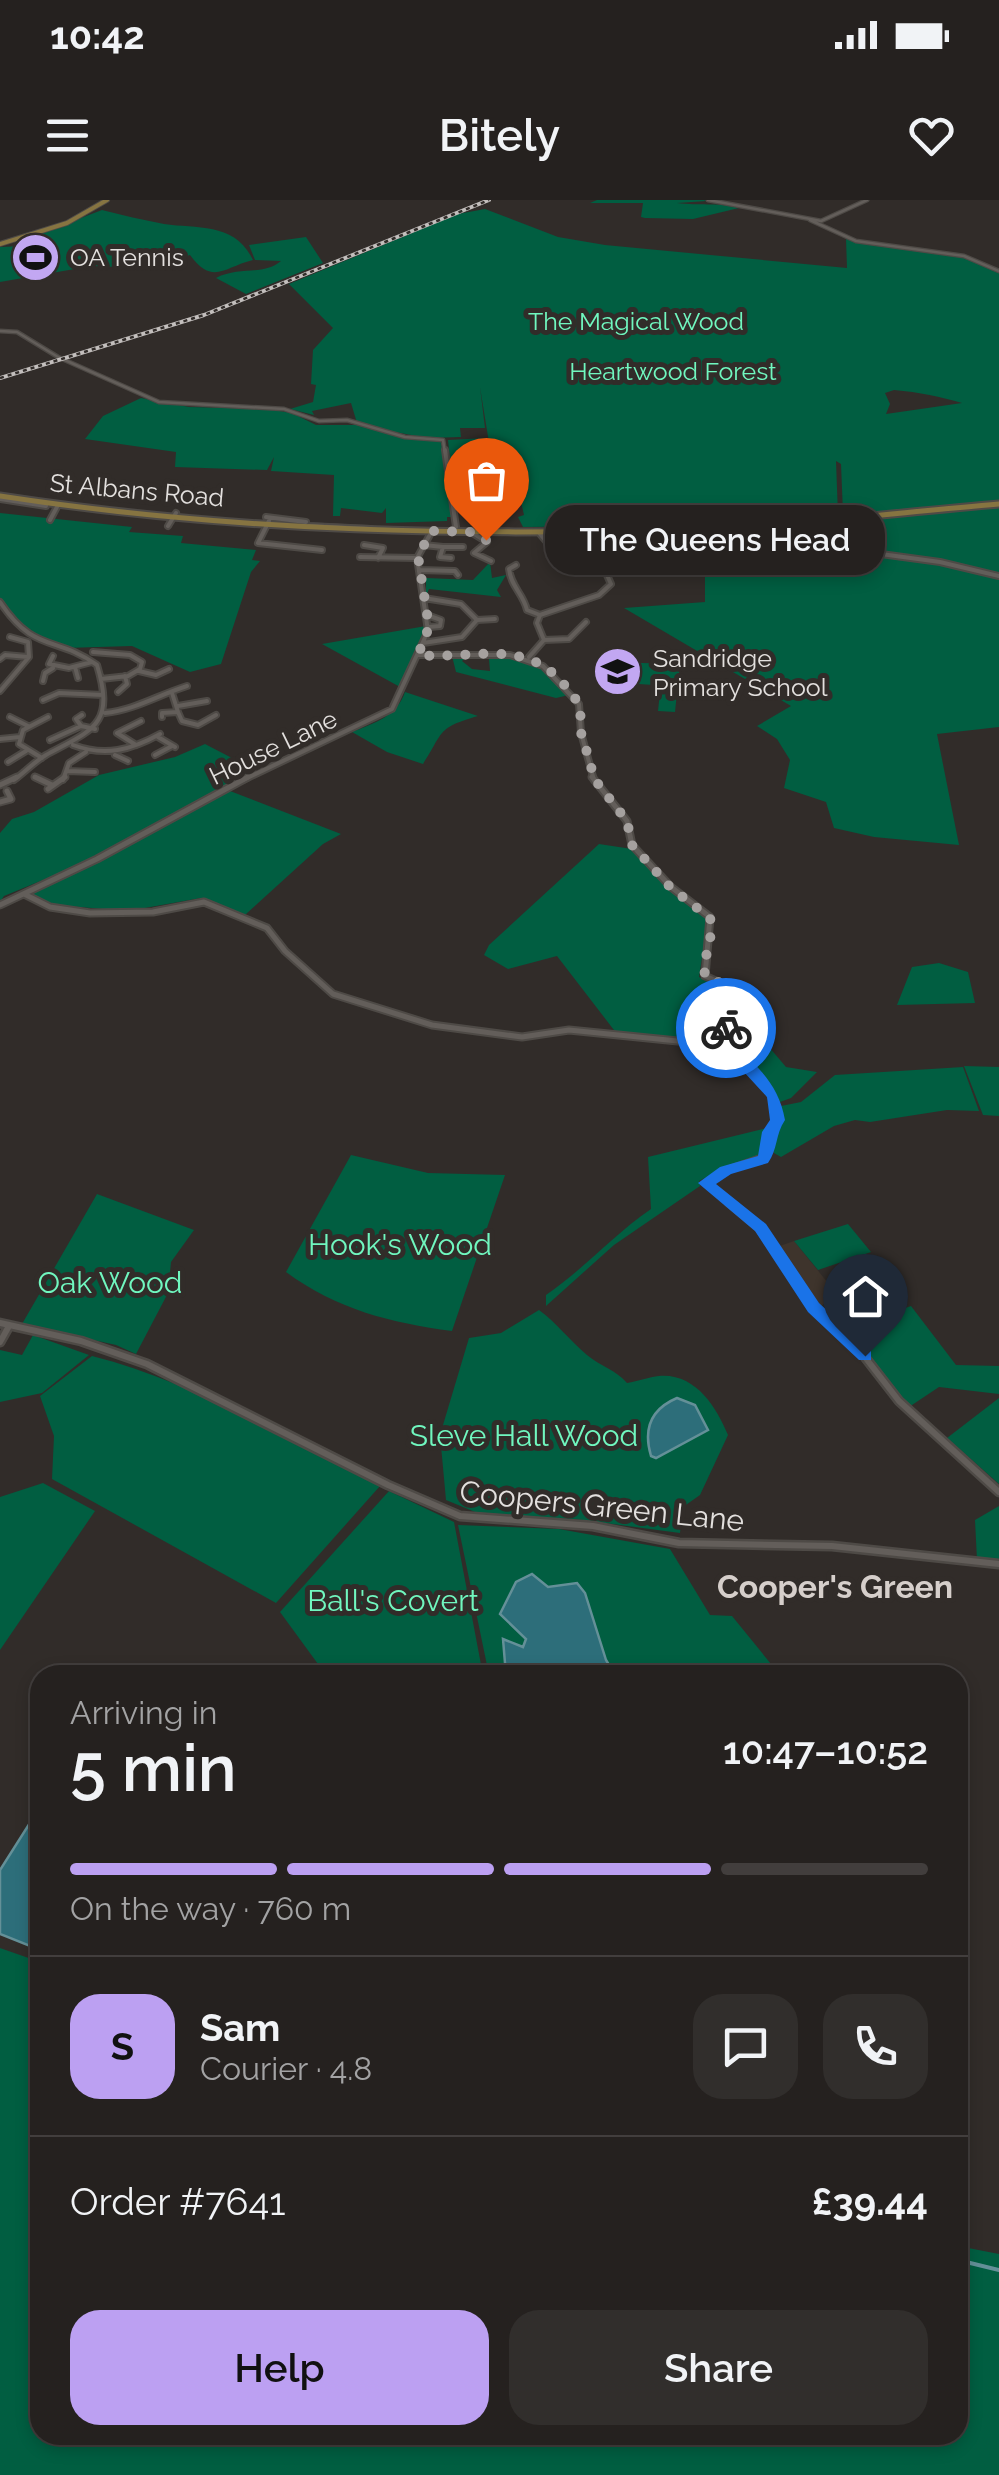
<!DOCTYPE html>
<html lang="en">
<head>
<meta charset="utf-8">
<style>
	:root { --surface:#25211f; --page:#312e2c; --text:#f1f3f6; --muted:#a3a3a4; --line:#423e3d; --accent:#bca0f2 }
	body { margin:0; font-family:Raleway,sans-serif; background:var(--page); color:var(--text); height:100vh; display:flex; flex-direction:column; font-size:38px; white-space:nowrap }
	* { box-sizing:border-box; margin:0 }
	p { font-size:32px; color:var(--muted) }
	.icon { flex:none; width:55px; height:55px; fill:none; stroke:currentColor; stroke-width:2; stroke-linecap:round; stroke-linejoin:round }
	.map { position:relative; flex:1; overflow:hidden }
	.panel { position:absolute; left:30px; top:1465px; width:938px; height:780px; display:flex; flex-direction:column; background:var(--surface); border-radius:30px; box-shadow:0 5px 15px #0003,0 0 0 2px var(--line) }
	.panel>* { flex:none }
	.pin { position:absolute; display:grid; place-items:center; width:85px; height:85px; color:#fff; margin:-102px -42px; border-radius:50% 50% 50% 0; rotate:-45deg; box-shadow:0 0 10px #0007 }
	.pin .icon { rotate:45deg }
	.courier { position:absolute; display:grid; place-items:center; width:100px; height:100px; margin:-50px; border:8px solid #1a73e8; border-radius:50%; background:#fff; color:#222; box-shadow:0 2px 12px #0007 }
	.bubble { position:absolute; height:70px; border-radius:30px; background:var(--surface); box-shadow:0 5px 15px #0003,0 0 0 2px var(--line); font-size:32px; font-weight:600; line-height:70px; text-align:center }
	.overview em { font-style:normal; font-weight:600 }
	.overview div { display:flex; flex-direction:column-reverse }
	.overview { display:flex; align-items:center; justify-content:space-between; height:170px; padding:0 40px }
	h1 { font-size:65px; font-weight:600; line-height:75px }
	.bar { display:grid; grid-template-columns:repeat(4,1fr); gap:15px 10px; align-content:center; height:120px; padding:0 40px }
	.bar i { height:12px; border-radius:8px; background:var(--line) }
	.bar .on { background:var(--accent) }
	.bar p { grid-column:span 4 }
	.line { display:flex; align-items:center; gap:25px; padding:0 40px; border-top:2px solid var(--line) }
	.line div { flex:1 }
	.round { display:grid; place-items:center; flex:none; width:105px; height:105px; border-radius:30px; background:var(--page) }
	.primary-button { display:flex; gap:20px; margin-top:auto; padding:20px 40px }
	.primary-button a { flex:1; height:115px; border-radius:30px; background:var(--accent); color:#111; font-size:40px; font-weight:600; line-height:115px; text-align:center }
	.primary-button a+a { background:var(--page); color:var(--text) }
	.status { display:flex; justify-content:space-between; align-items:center; height:70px; padding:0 50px; background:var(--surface); direction:ltr }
	.status svg { height:28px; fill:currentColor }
	header { display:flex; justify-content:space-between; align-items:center; height:130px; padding:0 40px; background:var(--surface); font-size:45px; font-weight:600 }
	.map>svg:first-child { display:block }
	.built { fill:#3e342c }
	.green { fill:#015e41; fill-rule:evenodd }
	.water { fill:#2d6e7a; stroke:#649098; stroke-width:2.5 }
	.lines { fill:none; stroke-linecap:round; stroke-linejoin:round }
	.stream { stroke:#649098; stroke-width:4 }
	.minor-far3-casing { stroke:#4e4a46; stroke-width:5 }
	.minor-far2-casing { stroke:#4e4a46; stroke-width:8 }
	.minor-far1-casing { stroke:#4e4a46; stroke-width:9 }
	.minor-casing { stroke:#4e4a46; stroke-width:11 }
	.major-far1-casing { stroke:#4e4a46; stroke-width:6 }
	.major-casing { stroke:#4e4a46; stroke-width:9 }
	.minor-far3 { stroke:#635e5a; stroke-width:2.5 }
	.minor-far2 { stroke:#635e5a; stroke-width:4 }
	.minor-far1 { stroke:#635e5a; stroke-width:5 }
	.minor { stroke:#635e5a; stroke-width:6 }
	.major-far1 { stroke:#867441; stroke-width:4 }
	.major { stroke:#867441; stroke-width:5 }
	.rail-casing { stroke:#c2bebc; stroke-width:4 }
	.rail { stroke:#312c29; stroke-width:2.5; stroke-dasharray:4; stroke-linecap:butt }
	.route { fill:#1a73e8 }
	.done { stroke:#a5a19f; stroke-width:10; stroke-dasharray:0 18 }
	.labels { text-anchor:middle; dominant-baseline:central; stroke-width:10; stroke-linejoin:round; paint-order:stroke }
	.far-poi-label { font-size:25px; fill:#e3e0de; stroke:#312c29; text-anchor:start }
	.far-park-label { font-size:25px; fill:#70f7bf; stroke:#312c29 }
	.far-street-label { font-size:25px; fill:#e3e0de; stroke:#312c29 }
	.park-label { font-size:30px; fill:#70f7bf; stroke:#312c29 }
	.street-label { font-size:30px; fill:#e3e0de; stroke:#312c29 }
	.neighbourhood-label { font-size:32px; font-weight:bold; fill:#d6cfcb; stroke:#312c29 }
</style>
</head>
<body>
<div class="status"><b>10:42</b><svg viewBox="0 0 49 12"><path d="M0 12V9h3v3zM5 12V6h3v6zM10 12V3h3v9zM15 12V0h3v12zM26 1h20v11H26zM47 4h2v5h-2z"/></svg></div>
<header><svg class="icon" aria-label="menu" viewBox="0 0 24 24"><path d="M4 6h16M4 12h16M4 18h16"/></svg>Bitely<svg class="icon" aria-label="heart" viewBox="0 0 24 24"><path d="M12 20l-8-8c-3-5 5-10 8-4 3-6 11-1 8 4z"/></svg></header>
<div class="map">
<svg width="999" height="2275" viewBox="0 0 999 2275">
	<rect width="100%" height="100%" fill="#312c29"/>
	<!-- built -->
	<path class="built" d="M794,1041L836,1093L818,1109L792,1076L777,1047Z"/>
	<!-- green -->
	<path class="green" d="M597,0H704L707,1L677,3C701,6 714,2 739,8L693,19L645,18L641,17L643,3H590Z
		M485,9L558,37L605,45L847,68L846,39L960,56L999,72V301L847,315L843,313L841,264L836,261L838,315L673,324L671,317L631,316L632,326L523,327L518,317L524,315L516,280H495L480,187L485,228H460L461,237L427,238L374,228L404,237L441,241L453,317H447V321L386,323V308L382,313L341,308L340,316H333L334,275L271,271L274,257L267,270L175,267L176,252L85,239L103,216L141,198L189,207L266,209L292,213L316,225H363L357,223L351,203L312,211L314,215L290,209L313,202L316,185L311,184L313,150L333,128L289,84L458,14ZM894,190C919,192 941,197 962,203L886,214L890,204L885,193Z
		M102,10C122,15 143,20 164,24C198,29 235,22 253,60C224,67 213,86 190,55L142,68L92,66L0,82V47L24,46L21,41Z
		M306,37L323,63L246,94L216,78C239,66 263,76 281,61L255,60L249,45Z
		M486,238L495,307H455L448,240Z
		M999,306V374L941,360L718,329Z
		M0,313L132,327L129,332L183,336L181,343L256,350L252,360L260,361L251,372L221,464L190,472L132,446L65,448L46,444L27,434L0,398Z
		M705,331L943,363L999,377V527L937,534L959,645L874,637L834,628L826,602L784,588L790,560L777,539L757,526L791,506L624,408L705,402Z
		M490,362L492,378L506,375L497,390L501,397L429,389L426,396V378L473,380Z
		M426,426L400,487L322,444Z
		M494,455C529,456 546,470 569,495L556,498L456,472L452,456H467L462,461L472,469L490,471L489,459Z
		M605,462L680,464L675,512L658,511L660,492H668V486L624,483L622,489L599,485L598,472L608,470Z
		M405,492L478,516C436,528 444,532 423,564L387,552L352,532C375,523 397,516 405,492Z
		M205,544L255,570L77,666L4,696L0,702V633L12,619L34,612L99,575L175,557Z
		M230,591L341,634L323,644L246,714L239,716L201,698L128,711L55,705L31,694Z
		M599,644L632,649L681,699L708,720L699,777L719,787L722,834L718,840L617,834L557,756L508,769L484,755L489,745Z
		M939,763L968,772L975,803L897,805L912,767Z
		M731,802L786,867L817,872L791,898L780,902L770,884L731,845Z
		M964,866L999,867V916L983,915Z
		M963,867L979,911L947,910L870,922L855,920L834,926L781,957L774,953V932L782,920L781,906L801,902L835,875Z
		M767,928L764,955L724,968L699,981L700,986L614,1045L546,1106V1095C584,1069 613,1035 651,1009L648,957Z
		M351,955L428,973L505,975L452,1131C391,1123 336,1109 286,1072Z
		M97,994L194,1030L171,1062L168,1093L136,1154L116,1145L22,1124Z
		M848,1024L871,1052L818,1070L794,1041Z
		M911,1106L956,1165L999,1166V1194L939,1187L909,1207L902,1201L867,1152L843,1130Z
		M539,1110C558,1124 569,1140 587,1155C600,1166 616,1170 627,1183C638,1181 649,1177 659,1176C695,1173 716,1206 728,1235L700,1295L683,1307L680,1333L575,1319L480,1314L446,1300L440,1235L469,1138L501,1133Z
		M33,1135L89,1155L42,1193L0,1202V1150L22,1155Z
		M92,1156C194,1182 287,1238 380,1286L276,1403L52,1279L54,1236L40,1196Z
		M999,1198V1284L947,1238Z
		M43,1283L95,1311L0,1450V1297Z
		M389,1291L454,1322L483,1475H326L280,1412Z
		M999,1306V1361L977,1360L975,1320Z
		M458,1325L559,1329L670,1349L710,1415L732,1416L780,1475H489Z
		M0,1748L40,1762V2235H958V2046L999,2054V2275H0Z"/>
	<!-- water -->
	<path class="water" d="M677,1198L695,1205L708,1230L656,1258L651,1256C643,1229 651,1209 677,1198Z
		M532,1374L548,1387L577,1383L585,1393L606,1460L609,1465H618L623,1475H506L503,1439L523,1447L526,1439L500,1414L516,1382Z
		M40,1607V1750L0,1734V1670Z"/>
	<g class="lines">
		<!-- stream -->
		<path class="stream" d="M958,2060L999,2070"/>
		<defs>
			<path id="minor-far3" d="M708,0L821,21L867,0
				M810,20L856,41L964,56L999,71
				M0,131L17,132L58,157L159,202L284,209L319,221L347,220L405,237L443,240L445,253"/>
			<path id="minor-far2" d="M445,250L456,327L453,331
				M0,299L46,306
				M266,317L306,322
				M50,320L58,305
				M269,321L258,343L322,350
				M168,326L176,313
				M309,326L371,329
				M704,330L940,362L999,376
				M471,332L487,342L474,353L491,361
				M540,334L551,347H557L551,335L545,334
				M364,345L383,348L378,358
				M424,345L443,347L440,357L451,358
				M443,347H463
				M360,357L417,358
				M516,365L509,369C511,387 523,393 527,410L540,415
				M420,370L455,371L458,375
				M0,402C35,454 55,435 97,465C115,525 94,529 46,555C34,562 25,572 14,580
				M427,415L441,420L440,426L429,427
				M477,420L495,419
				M544,440L569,439L586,422
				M423,443L462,437L477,420L461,404L424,398
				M93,452L130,455L142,462L140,469L128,476L101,479
				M418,455H510L543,466L579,504L581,533L594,580
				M53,456L49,464L69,468L92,462
				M529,457L544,440L537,423L540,415L599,395L611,384L598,355L596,330
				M0,459L5,455L28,457
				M75,467L78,478
				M139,471L156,475L169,469
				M43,481L45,473L53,468
				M0,491L29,457L28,442L10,437
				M118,492L127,484L125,476
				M43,500L59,493L103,495
				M178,506L207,501
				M178,512L182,521L198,525L216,515
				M105,513C135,510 158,495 187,486
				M82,515L76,519L81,526L95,529
				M10,517L28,526
				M162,517V513L178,512L172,493
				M158,537L175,547
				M0,539L20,537
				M50,540L81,526
				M73,545C105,557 131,550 160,534
				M136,545L117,533L141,521
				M115,555L128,561
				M155,555L172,546
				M42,558L19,544L23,530L48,517
				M8,562L26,551
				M67,571L95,572
				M35,577L41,580
				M63,580L69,563L86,552
				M243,580L392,509L428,431L417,358L432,331"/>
			<path id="minor-far1" d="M35,577L52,585
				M592,577L627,621L632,645L671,687L710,717L705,776L723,784L727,846C752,867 774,886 778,920L769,932L765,957L725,971L706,983L732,1005
				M0,585L17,577
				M48,589L65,577
				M0,602L11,599L7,591
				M24,694L50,707L90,713L153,712L204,702L267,728L285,751L333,794L432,825L522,837L569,830L727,846
				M0,705L97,659L248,577"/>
			<path id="minor" d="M729,1002L760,1028L813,1107L854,1143L899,1201L999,1292
				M0,1123L81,1141L147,1164L388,1285L460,1316L593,1326L679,1343L832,1346L999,1364
				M0,1142L9,1126"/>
			<path id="major-far1" d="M0,44L67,23L107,0"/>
			<path id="major" d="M0,296C235,332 475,337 712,328C807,324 904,312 999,304"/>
		</defs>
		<!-- minor-far3 casing -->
		<use href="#minor-far3" class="minor-far3-casing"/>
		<!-- minor-far2 casing -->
		<use href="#minor-far2" class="minor-far2-casing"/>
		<!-- minor-far1 casing -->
		<use href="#minor-far1" class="minor-far1-casing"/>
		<!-- minor casing -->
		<use href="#minor" class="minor-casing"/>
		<!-- major-far1 casing -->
		<use href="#major-far1" class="major-far1-casing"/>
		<!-- major casing -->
		<use href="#major" class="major-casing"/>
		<!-- minor-far3 -->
		<use href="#minor-far3" class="minor-far3"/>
		<!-- minor-far2 -->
		<use href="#minor-far2" class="minor-far2"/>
		<!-- minor-far1 -->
		<use href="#minor-far1" class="minor-far1"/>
		<!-- minor -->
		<use href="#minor" class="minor"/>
		<!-- major-far1 -->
		<use href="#major-far1" class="major-far1"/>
		<!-- major -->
		<use href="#major" class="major"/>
		<defs>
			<path id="rail" d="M0,178L204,115L489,0"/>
		</defs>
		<!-- rail casing -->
		<use href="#rail" class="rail-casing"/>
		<!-- rail -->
		<use href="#rail" class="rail"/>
	</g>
	<!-- route -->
	<path class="route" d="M726,823L733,828L734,844C759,868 779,885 785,920C775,935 778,949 768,963L731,974L716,984L766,1024L819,1103L871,1151V1160H859L808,1112L755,1031L698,983L720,967L758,956L762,932L770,920L767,897L720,846L719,828Z"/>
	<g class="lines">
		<!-- done -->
		<path class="done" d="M486,340L471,332L432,331L430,334L418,356L429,427L418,455C467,460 520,439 558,478C567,488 576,496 580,509C581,517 580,525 581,532C584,549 592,559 592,576L627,621L632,645L671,688L710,718C715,738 702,756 705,776L723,784L726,828"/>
	</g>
	<!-- icons -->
	<defs>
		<symbol id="stadium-disc" viewBox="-11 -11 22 22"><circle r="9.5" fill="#c2a7f2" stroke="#312c29"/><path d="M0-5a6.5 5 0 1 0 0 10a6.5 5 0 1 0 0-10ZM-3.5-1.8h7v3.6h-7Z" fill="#111"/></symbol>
		<symbol id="school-disc" viewBox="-11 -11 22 22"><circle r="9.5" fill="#c2a7f2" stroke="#312c29"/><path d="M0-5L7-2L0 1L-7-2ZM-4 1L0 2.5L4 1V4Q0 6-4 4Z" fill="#111"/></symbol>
	</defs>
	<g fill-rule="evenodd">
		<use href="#stadium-disc" x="8" y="30" width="55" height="55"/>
		<use href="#school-disc" x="590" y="444" width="55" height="55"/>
	</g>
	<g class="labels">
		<!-- far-poi labels -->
		<g class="far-poi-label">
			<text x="70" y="57">OA Tennis</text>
			<text x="653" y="458">Sandridge<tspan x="653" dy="29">Primary School</tspan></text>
		</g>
		<!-- far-park labels -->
		<g class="far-park-label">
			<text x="636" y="121">The Magical Wood</text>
			<text x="673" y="171">Heartwood Forest</text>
		</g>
		<!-- far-street labels -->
		<g class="far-street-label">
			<text transform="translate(137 290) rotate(5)">St Albans Road</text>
			<text transform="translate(273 547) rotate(-26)">House Lane</text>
		</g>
		<!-- park labels -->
		<g class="park-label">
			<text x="400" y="1044">Hook's Wood</text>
			<text x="110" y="1082">Oak Wood</text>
			<text x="524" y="1235">Sleve Hall Wood</text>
			<text x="393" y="1400">Ball's Covert</text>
		</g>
		<!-- street labels -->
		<g class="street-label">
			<text transform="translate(602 1306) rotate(6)">Coopers Green Lane</text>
		</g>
		<!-- neighbourhood labels -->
		<g class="neighbourhood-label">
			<text x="835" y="1386">Cooper's Green</text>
		</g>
	</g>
</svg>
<div class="pin" style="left:486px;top:340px;background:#ea580c"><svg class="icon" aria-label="bag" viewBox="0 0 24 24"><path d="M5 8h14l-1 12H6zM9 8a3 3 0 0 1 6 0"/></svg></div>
<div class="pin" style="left:865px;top:1156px;background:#1f2937"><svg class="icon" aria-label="home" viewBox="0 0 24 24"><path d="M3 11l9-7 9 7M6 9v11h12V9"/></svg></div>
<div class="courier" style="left:726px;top:828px"><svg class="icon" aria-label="bike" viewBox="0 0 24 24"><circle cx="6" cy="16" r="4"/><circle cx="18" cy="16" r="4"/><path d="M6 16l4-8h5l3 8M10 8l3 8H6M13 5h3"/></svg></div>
<div class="bubble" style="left:545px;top:305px;width:340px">The Queens Head</div>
<section class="panel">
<div class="overview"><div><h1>5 min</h1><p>Arriving in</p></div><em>10:47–10:52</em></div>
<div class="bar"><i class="on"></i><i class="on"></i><i class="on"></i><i></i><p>On the way · 760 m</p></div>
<div class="line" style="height:180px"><b class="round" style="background:var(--accent);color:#111">S</b><div><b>Sam</b><p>Courier · 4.8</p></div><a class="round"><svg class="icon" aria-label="chat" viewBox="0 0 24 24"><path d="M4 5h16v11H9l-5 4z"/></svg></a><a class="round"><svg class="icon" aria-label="phone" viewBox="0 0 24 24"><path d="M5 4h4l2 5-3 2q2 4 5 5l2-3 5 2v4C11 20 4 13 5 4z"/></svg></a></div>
<div class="line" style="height:130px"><div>Order #7641</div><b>£39.44</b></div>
<div class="primary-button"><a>Help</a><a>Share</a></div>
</section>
</div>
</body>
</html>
